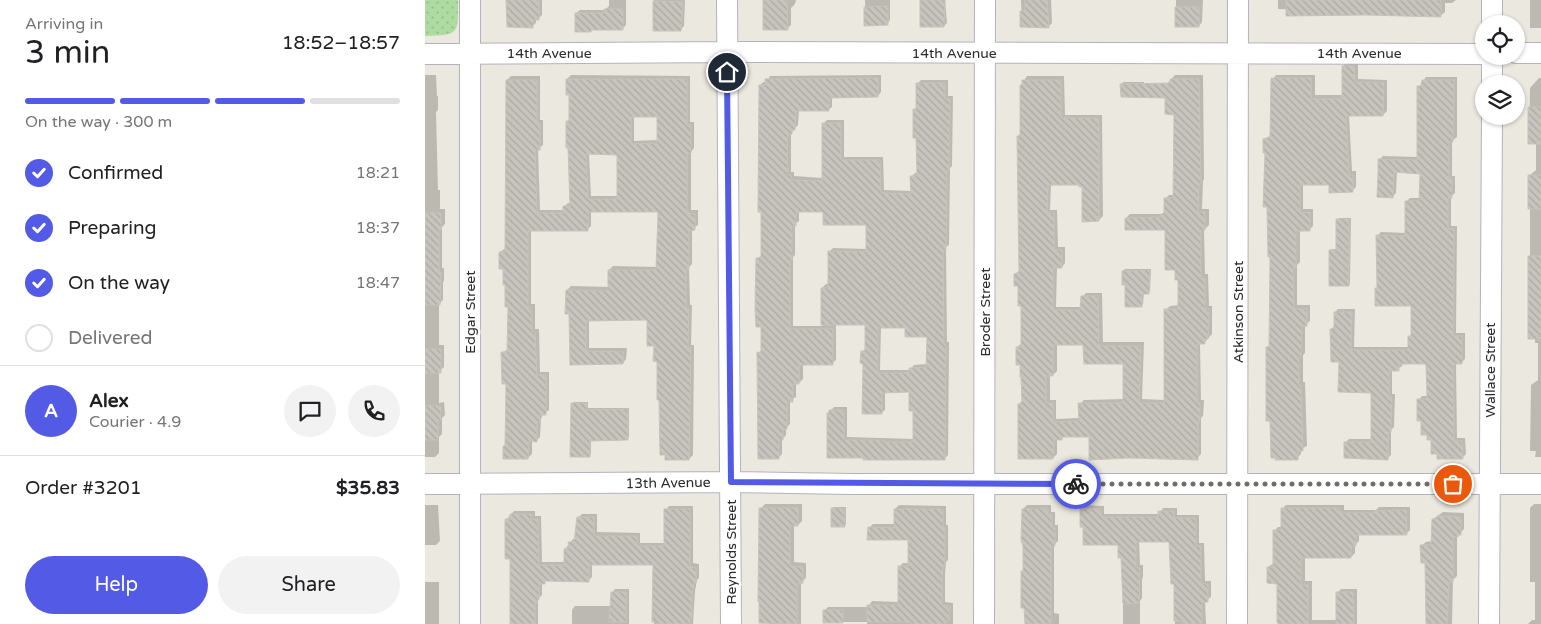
<!DOCTYPE html>
<html lang="en">
<head>
<meta charset="utf-8">
<style>
	:root { --surface:#fff; --page:#f2f2f2; --text:#202124; --muted:#757577; --line:#e0e0e0; --accent:#535ae5 }
	body { margin:0; font-family:"Varela Round",sans-serif; background:var(--page); color:var(--text); height:100vh; display:flex; flex-direction:column; font-size:19px; white-space:nowrap }
	* { box-sizing:border-box; margin:0 }
	p { font-size:16px; color:var(--muted) }
	.icon { flex:none; width:28px; height:28px; fill:none; stroke:currentColor; stroke-width:2; stroke-linecap:round; stroke-linejoin:round }
	.map { position:relative; flex:1; overflow:hidden }
	.details { display:flex; flex-direction:column; background:var(--surface); width:425px }
	.details>* { flex:none }
	.controls { position:absolute; left:1050px; top:15px; display:grid; gap:10px }
	.controls a { display:grid; place-items:center; width:50px; height:50px; border-radius:50%; background:var(--surface); box-shadow:0 1px 4px #0004; font-size:25px }
	.pin { position:absolute; display:grid; place-items:center; width:42px; height:42px; color:#fff; margin:-21px; border:2px solid #fff; border-radius:50%; box-shadow:0 1px 5px #0007 }
	.courier { position:absolute; display:grid; place-items:center; width:50px; height:50px; margin:-25px; border:4px solid #535ae5; border-radius:50%; background:#fff; color:#222; box-shadow:0 1px 6px #0007 }
	.headline em { font-style:normal; font-weight:600 }
	.headline div { display:flex; flex-direction:column-reverse }
	.headline { display:flex; align-items:center; justify-content:space-between; height:85px; padding:0 25px }
	h1 { font-size:32px; font-weight:600; line-height:38px }
	.bar { display:grid; grid-template-columns:repeat(4,1fr); gap:8px 5px; align-content:center; height:60px; padding:0 25px }
	.bar i { height:6px; border-radius:4px; background:var(--line) }
	.bar .active { background:var(--accent) }
	.bar p { grid-column:span 4 }
	.line { display:flex; align-items:center; gap:12px; padding:0 25px; border-top:1px solid var(--line) }
	.line div { flex:1 }
	.round { display:grid; place-items:center; flex:none; width:52px; height:52px; border-radius:26px; background:var(--page) }
	ol { padding:0 25px; list-style:none }
	li { display:flex; align-items:center; gap:15px; height:55px }
	li p { margin-inline-start:auto }
	li .icon { padding:5px; border-radius:50%; background:var(--accent); color:#fff; stroke-width:4 }
	li:last-child { color:var(--muted) }
	li i { width:28px; height:28px; border:2px solid var(--line); border-radius:50% }
	.action { display:flex; gap:10px; margin-top:auto; padding:10px 25px }
	.action a { flex:1; height:58px; border-radius:30px; background:var(--accent); color:#fff; font-size:20px; font-weight:600; line-height:58px; text-align:center }
	.action a+a { background:var(--page); color:var(--text) }
	main { display:flex; flex:1; min-height:0 }
	.map>svg:first-child { display:block }
	.grass { fill:url(#grass-dots) }
	.shadow { fill:#0003; fill-rule:evenodd }
	.building { fill:url(#building-back-hatch); stroke:#c7c4b9; fill-rule:evenodd }
	.lines { fill:none; stroke-linecap:round; stroke-linejoin:round }
	.minor-casing { stroke:#b3b3bd; stroke-width:22 }
	.minor { stroke:#fff; stroke-width:20 }
	.done { stroke:#6e6d6a; stroke-width:5; stroke-dasharray:0 9 }
	.route { stroke:#535ae5; stroke-width:6 }
	.labels { text-anchor:middle; dominant-baseline:central; stroke-width:5; stroke-linejoin:round; paint-order:stroke }
	.street-label { font-size:14px; fill:#2b2b2b; stroke:#fff }
</style>
</head>
<body>
<main>
<section class="details">
<div class="headline"><div><h1>3 min</h1><p>Arriving in</p></div><em>18:52–18:57</em></div>
<div class="bar"><i class="active"></i><i class="active"></i><i class="active"></i><i></i><p>On the way · 300 m</p></div>
<ol>
<li><svg class="icon" aria-label="check" viewBox="0 0 24 24"><path d="M5 12l5 5 9-10"/></svg>Confirmed<p>18:21</p></li>
<li><svg class="icon" aria-label="check" viewBox="0 0 24 24"><path d="M5 12l5 5 9-10"/></svg>Preparing<p>18:37</p></li>
<li><svg class="icon" aria-label="check" viewBox="0 0 24 24"><path d="M5 12l5 5 9-10"/></svg>On the way<p>18:47</p></li>
<li><i></i>Delivered</li>
</ol>
<div class="line" style="height:90px"><b class="round" style="background:var(--accent);color:#fff">A</b><div><b>Alex</b><p>Courier · 4.9</p></div><a class="round"><svg class="icon" aria-label="chat" viewBox="0 0 24 24"><path d="M4 5h16v11H9l-5 4z"/></svg></a><a class="round"><svg class="icon" aria-label="phone" viewBox="0 0 24 24"><path d="M5 4h4l2 5-3 2q2 4 5 5l2-3 5 2v4C11 20 4 13 5 4z"/></svg></a></div>
<div class="line" style="height:65px"><div>Order #3201</div><b>$35.83</b></div>
<div class="action"><a>Help</a><a>Share</a></div>
</section>
<div class="map">
<svg width="1116" height="624" viewBox="0 0 1116 624">
	<defs>
		<pattern id="grass-dots" width="8" height="8" patternUnits="userSpaceOnUse" patternTransform="scale(1.25)"><rect width="8" height="8" fill="#aedba2"/><path d="M2 2h.1M6 6h.1" fill="none" stroke="#96bc8c" stroke-width="1.8" stroke-linecap="round"/></pattern>
		<pattern id="building-back-hatch" width="6" height="6" patternUnits="userSpaceOnUse" patternTransform="scale(1.25)"><rect width="6" height="6" fill="#c7c4be"/><path d="M-1 5l2 2M0 0l6 6M5-1l2 2" fill="none" stroke="#aba9a3"/></pattern>
	</defs>
	<rect width="100%" height="100%" fill="#ebe8df"/>
	<!-- grass -->
	<path class="grass" d="M0,0H33C33,34 35,35 0,36Z"/>
	<!-- shadow -->
	<path class="shadow" d="M83,0H117V15L113,19H111V23L107,26Z
		M184,0H201V25L198,28L151,13L155,10H180L184,6Z
		M229,0H260L259,26L255,30H229Z
		M338,0H371L370,4L366,8V25L362,29Z
		M440,0H465V20L462,24H441Z
		M496,0H520L522,23L519,26Z
		M596,0H626L627,23L623,27L597,26Z
		M751,0H778L777,22L774,26H751Z
		M853,0H1031L1027,3H1020V12L1015,16L853,9Z
		M1105,0H1116V28H1105Z
		M922,62H933V79L962,80V111L958,115H924L927,171H931V187L927,191L906,184H878V209H888V226L884,230H875V262L872,265V305H885V321L880,325V353L878,355V382H880L882,446L876,449V454L872,458L843,347L845,345L846,256L840,139L846,135L848,79L851,75H890V95H918V66Z
		M0,75H11L12,96H13V110L11,112L13,190H15V209H20V224L17,227V268H19V281L18,282V300L14,304V345H19V367L14,371V403L19,402L20,415L17,418V434L14,437V453L10,457H0Z
		M146,75L265,76V122H269V148L266,152V210H273V225L267,229V264L264,267L265,305H267L266,345H269L268,455L264,459L234,360L223,319L164,320V348H202L201,359L198,363L146,364L145,313L142,290L146,286L184,287V270L188,266L233,267L234,211H166V226L162,230L106,229V304H110V329H114L115,372H124V410L118,414L116,419L115,437L112,440H107V454L103,458L82,444V383L77,353L83,349L84,305L75,252L81,248L82,80L86,76H115V120H118V145L113,149L115,210H139V207L143,203H146L142,122L145,119V94L142,79ZM209,116H234L233,140L209,141ZM164,153H193V196H166Z
		M456,75V92L453,96L407,97V107L403,110H374L373,125L366,133V172H369V176L398,178V124L402,120H419V157H458L459,190L487,191V176L490,173H494L489,110L492,107V84L496,80H523V96H528L527,166L525,168L524,245L521,247L522,342H524L523,455L520,458L403,457V413L409,407H422V437L489,439V410L485,391L460,392V410L456,413L437,352L441,348L442,323L411,324V360L407,363H378V379L374,383H371V397L365,400V424L361,428V435L357,440V454L353,458L333,353L338,349L333,258L337,255L335,85L338,82H342L345,76ZM400,210L442,224V249L408,248L404,252V284H401L397,288V326H368V257L370,255V224L374,221V211ZM456,327H481L503,335V364L489,365L485,370H455Z
		M750,75H778L779,179L778,181L777,209H784V225L779,230L780,274H783L784,306H787V334L779,343H775L776,400H779L778,416L776,418V454L772,458L665,436H639L637,439H632V454L628,458L594,404L598,400L596,364L592,347L597,343L598,305L594,285L590,274L595,270L593,136L596,133V85L602,76H639L640,115H677L678,216L674,220L658,186L655,184H626L625,210H632L633,247H640V263L637,267H632L631,307H657V297L661,293H677L678,342H719L717,399L741,400V310L745,306L754,305V279L741,229L701,218L705,214H738L740,211V199L744,195H749L750,114L742,84ZM632,344H659L700,362L699,399L659,400L655,404V418L631,419V400H625V375H628L632,371Z
		M1001,77H1032V137L1027,141V176H1030V193L1026,196V226H1032L1031,333H1040V359L1036,363H1031L1032,438H1040L1041,454L1037,458L1013,452L997,420L994,400L997,396H1003L1002,363L977,362V366L973,369H967V394H970L969,427L966,430V455L963,458L920,443L924,439H947L948,392L915,361L906,329L910,326V312L913,309H930L929,347H984V337L988,333V305L951,289L954,286L952,236L956,232L981,233V202L985,198H996V173L972,171L971,193L968,196L955,159L958,156L993,157L994,87Z
		M1114,78H1116V457H1110L1111,451H1105L1106,385L1113,380V343H1110V338H1105V175L1111,170V143H1104L1105,88Z
		M698,82H719V94L697,84Z
		M914,218H926L925,283L924,285L905,250L907,249H913V219Z
		M700,269H726L725,291L723,293H719L718,304L716,305L698,271Z
		M149,402H163V408H204V437L202,439H166V454L164,456L147,404Z
		M340,504H377V521L373,525H369V562L381,563V578L376,582V624H344L335,509Z
		M1109,504H1116V624H1103L1107,620H1110V582H1105V508Z
		M0,505H13L15,541L11,545H0Z
		M474,505L521,506V525H523V560L521,562L520,574V602L528,603V624H442V622H399V611L403,607H443L447,601L474,602V567L478,563H484V539L444,528L448,524H470V509Z
		M602,505H626V512H630V525H633V541L629,545V613L634,614V624H698V557L694,544L659,525L657,509L660,505L679,506V514H735L738,508H752V515H774V543H779L780,581H786V597L780,601L781,624H750L751,583L746,540H714L715,565H718V577L717,579V598L715,601V624H601L598,509Z
		M861,505H919V510H951L954,507H985V530L981,534H934V541L930,545V553L926,557H880V581H887V620H912V593L916,589H932V624H854L853,583L843,567L849,563V531L853,527H857V509Z
		M244,506H268V563L274,564V578L272,580L270,591L268,624H229V564H167V577L163,581L122,580L117,582V595L113,599V624H86V557L81,520L89,511H110V516H116L117,562H140V549L148,539H151L153,518L157,514H172V532L215,533V543H241V510Z
		M409,507H421V524L419,525L407,508Z
		M1018,512L1039,513V529L1032,536V576L1028,580L1027,624H1001V562L996,546L1001,542L1008,541V519Z
		M0,582H14V624H0Z
		M190,589H204V624H147V610L150,606H187V593Z"/>
	<!-- building -->
	<path class="building" d="M81,0H114V20H108V28L82,27Z
		M338,0H362L363,30H338Z
		M495,0H520L519,27H495Z
		M600,0H622L624,28L595,27V11H600Z
		M861,0H1016V17L941,15L861,16Z
		M228,1L258,2L256,31H228Z
		M463,6V25L439,26V7Z
		M750,7H774V27H750Z
		M179,9H198V30H166V32H150V13H179Z
		M917,66H929L930,82L959,83L958,116H921L924,175H928V192L904,193V185H875V213L885,212V231H871V268H868L869,309H882V326H877L876,358H874V386H876L878,451H873V460H850V458H846L845,421H841V347H844L845,257H843L842,207H838L840,153H838V139L845,137L846,78H886V99H917Z
		M453,78V97L404,98V111H371L370,130H367V134L362,136L363,175H366V180L397,181V123H416V160H455L456,193L486,194L485,176H492L491,138H488V109H491V83H520V99H525L524,171H522L521,250H518L519,345H521L520,460H438V458H402V413H404V410H419V440H458V442H488V411H484V392L457,393V414H437L438,364L435,363L436,351H440V325H396V288H403V251L441,252V225H398V212H371V226H367V260L365,261V329H408V365H374V384H368V402H362V429H358V440H354V459H333L332,352L336,353V327H331L330,309L331,258H336V212H333L334,85H340V79ZM453,328H480V337H502L501,367L484,368V373H452Z
		M141,79H262V125H266V153L262,154V213L270,214V230L264,231V269H261V309H264L263,348H266L264,460H240V455H235L234,400H232V362L228,361L229,346H222V320L161,321V351L198,352V364L145,365L144,314H140L141,290L183,291V270H231L233,212H163V231H103V307H107V332H110L112,375H121V415H115V422H112V442L104,441L103,459H78V446H80L81,384H77L76,352H82L83,307H80V285H78V269H74V252H80L81,80H112V123H115V150H110L112,213H138V206H145L143,148H141V121H144V95H141ZM206,117H232V143L206,144ZM161,154L192,155V199H163Z
		M745,79H774L776,184H774L773,212H780V230L776,231V278H780V309H784V321L783,339H780V344H772V403H775V421H773V460L705,458L664,460V437H637V440H629L628,459H593V404H597L596,377H595V365H591V347H596V306H593V286H589V274L594,273L592,136H595V85H597V80H636V118H674V221L657,222V187H654V185H623L622,213H629V250H637V268H628V310H655L656,296H673L674,346H716L714,403H739V309H753V280H750V270H740V230H700V218L736,217V214L739,213V198H748L749,115L740,114V98L696,97L695,84L745,83ZM628,345H658L659,364H698V403H653L654,421L628,422V403H621V376H628Z
		M997,80H1029L1028,142H1024V179H1027V198H1023V229H1029L1028,336H1037V364H1028L1029,441H1037L1038,459H1012V454H1006V440H1002V435H996V421H992V399H1002L1001,364H974V371H964V397H967L966,421V432H963V460L919,458V442H946V393L913,392L914,362H906L905,329H909V312H927L926,350H983V336H986V306H950V288H952L951,235L980,236V201H994L995,174L969,172L968,198L952,197L953,173V159L992,160V86H996Z
		M1103,107H1116V144H1103Z
		M1103,175H1116V209H1103Z
		M0,213H16V230H14V272H16L15,305H0Z
		M911,219H924V286H904V250H911Z
		M1103,256H1116V339H1103Z
		M725,270L724,294H717V307H700V285H697V271Z
		M0,349H16V373H0Z
		M146,403H162V410L203,409V440L165,441V457H145Z
		M0,406H16V420H13V440H0Z
		M334,508H373V526H365V566L378,567V583L372,584V624L334,623V602H333Z
		M406,508H420V527H406Z
		M856,508H915V513H949V511L981,510L982,535H931V546H926V558H876V585H883V624H853L852,622V584L842,583V567H848V530H856Z
		M239,509H265V567L271,568V583H269L267,595V618H265V624H231V622H227L228,565H164V582L120,581V584H114V600H112V603H110V624H85V559H80V519H85V514H107L106,519H113L114,565H139V549L144,548L143,542H149L152,517H169V536H212V546H239Z
		M469,509H518V528H520V565H518L517,579V605L525,606L524,621H521V624H486V622H442V605H473V566H483V540H442L443,527L469,528Z
		M597,509H623V515H627V528H630V546H626V624H600L599,608H596V571H598V546L596,540Z
		M655,509H676V517H733V511H749V518H771V546H776V584H783V602H777V624H758V621H749V584H746L744,542H711V568H715L714,603L698,604L696,558H693V545H658V527H655Z
		M1012,516L1036,517V535H1033V537H1028V582H1024L1022,624H1001L1000,563H996L995,545H1006L1007,519H1012Z
		M186,592H201V622H184Z
		M911,592H928L929,624H911Z
		M398,610H418V623H398Z"/>
	<g class="lines">
		<defs>
			<path id="minor" d="M302,0L306,624
				M1067,0V24
				M1091,53H1116
				M0,54L302,52L1059,54
				M1067,84V56
				M0,484L306,482L426,484H1116
				M45,624V0
				M559,624L560,0
				M812,624L813,0
				M1064,624L1067,116"/>
		</defs>
		<!-- minor casing -->
		<use href="#minor" class="minor-casing"/>
		<!-- minor -->
		<use href="#minor" class="minor"/>
	</g>
	<g class="lines">
		<!-- done -->
		<path class="done" d="M651,484H1028"/>
		<!-- route -->
		<path class="route" d="M302,72L306,482L651,484"/>
	</g>
	<g class="labels">
		<!-- street labels -->
		<g class="street-label">
			<text x="124" y="53">14th Avenue</text>
			<text x="529" y="53">14th Avenue</text>
			<text x="934" y="53">14th Avenue</text>
			<text transform="translate(45 312) rotate(-90)">Edgar Street</text>
			<text transform="translate(560 312) rotate(-90)">Broder Street</text>
			<text transform="translate(813 312) rotate(-90)">Atkinson Street</text>
			<text transform="translate(1065 370) rotate(-90)">Wallace Street</text>
			<text transform="translate(243 483) rotate(-1)">13th Avenue</text>
			<text transform="translate(306 552) rotate(-90)">Reynolds Street</text>
		</g>
	</g>
</svg>
<div class="controls">
<a><svg class="icon" aria-label="locate" viewBox="0 0 24 24"><circle cx="12" cy="12" r="6"/><path d="M12 2v4M12 18v4M2 12h4M18 12h4"/></svg></a>
<a><svg class="icon" aria-label="layers" viewBox="0 0 24 24"><path d="M12 4l9 5-9 5-9-5zM3 14l9 5 9-5"/></svg></a>
</div>
<div class="pin" style="left:1028px;top:484px;background:#ea580c"><svg class="icon" aria-label="bag" viewBox="0 0 24 24"><path d="M5 8h14l-1 12H6zM9 8a3 3 0 0 1 6 0"/></svg></div>
<div class="pin" style="left:302px;top:72px;background:#1f2937"><svg class="icon" aria-label="home" viewBox="0 0 24 24"><path d="M3 11l9-7 9 7M6 9v11h12V9"/></svg></div>
<div class="courier" style="left:651px;top:484px"><svg class="icon" aria-label="bike" viewBox="0 0 24 24"><circle cx="6" cy="16" r="4"/><circle cx="18" cy="16" r="4"/><path d="M6 16l4-8h5l3 8M10 8l3 8H6M13 5h3"/></svg></div>
</div>
</main>
</body>
</html>
